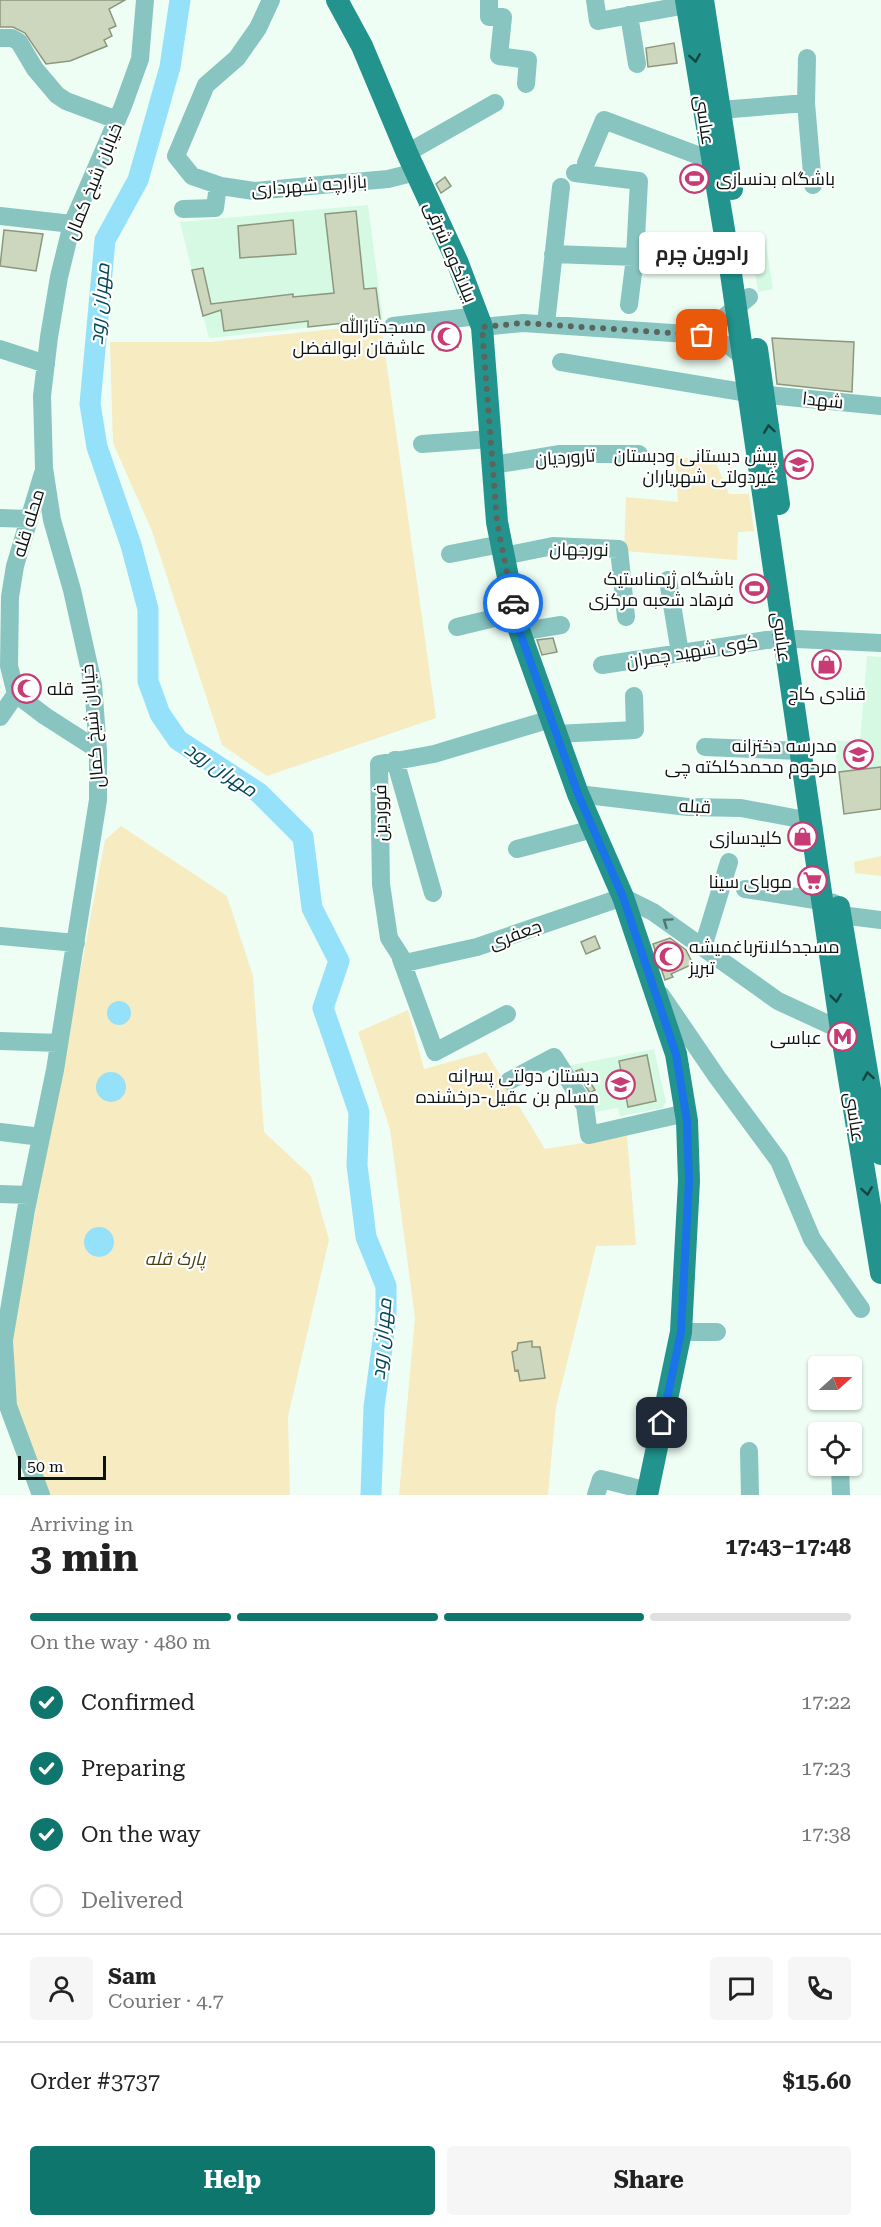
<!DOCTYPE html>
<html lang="en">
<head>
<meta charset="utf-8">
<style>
	:root { --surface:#fff; --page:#f6f6f6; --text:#222; --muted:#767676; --line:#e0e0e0; --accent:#0f766e }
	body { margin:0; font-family:"Roboto Serif",Cairo,serif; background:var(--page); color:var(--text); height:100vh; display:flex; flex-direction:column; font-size:22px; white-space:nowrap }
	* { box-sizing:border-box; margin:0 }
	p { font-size:20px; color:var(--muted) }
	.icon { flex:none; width:33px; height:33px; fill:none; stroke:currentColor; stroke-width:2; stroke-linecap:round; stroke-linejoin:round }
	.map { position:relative; height:1495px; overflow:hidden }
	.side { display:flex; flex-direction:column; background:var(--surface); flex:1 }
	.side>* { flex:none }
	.needle { width:39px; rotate:69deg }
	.buttons { position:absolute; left:808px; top:1356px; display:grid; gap:12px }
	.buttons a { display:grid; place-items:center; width:54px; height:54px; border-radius:6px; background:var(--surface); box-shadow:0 2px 4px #0004; font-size:30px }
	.scale { position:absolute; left:18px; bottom:15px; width:88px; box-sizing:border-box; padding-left:6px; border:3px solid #0a130e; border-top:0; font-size:16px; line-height:21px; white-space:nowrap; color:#0a130e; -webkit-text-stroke:4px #fff; paint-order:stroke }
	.pin { position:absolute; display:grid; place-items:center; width:51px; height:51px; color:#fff; margin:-26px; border-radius:12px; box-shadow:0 3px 9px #0006 }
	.courier { position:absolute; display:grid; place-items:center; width:60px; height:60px; margin:-30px; border:4px solid #1a73e8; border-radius:50%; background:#fff; color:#222; box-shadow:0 2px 8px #0007 }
	.bubble { position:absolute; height:42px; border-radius:6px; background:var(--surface); box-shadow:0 2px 4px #0004; font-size:20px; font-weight:700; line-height:42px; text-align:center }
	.headline em { font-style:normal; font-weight:700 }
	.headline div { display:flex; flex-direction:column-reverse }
	.headline { display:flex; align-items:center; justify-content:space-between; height:102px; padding:0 30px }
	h1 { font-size:39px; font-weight:700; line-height:45px }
	.bar { display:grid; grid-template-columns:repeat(4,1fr); gap:9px 6px; align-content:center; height:72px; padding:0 30px }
	.bar i { height:8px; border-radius:4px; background:var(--line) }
	.bar .selected { background:var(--accent) }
	.bar p { grid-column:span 4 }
	.line { display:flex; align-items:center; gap:15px; padding:0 30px; border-top:2px solid var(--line) }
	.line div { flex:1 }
	.round { display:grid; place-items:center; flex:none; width:63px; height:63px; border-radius:6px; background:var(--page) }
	ol { padding:0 30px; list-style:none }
	li { display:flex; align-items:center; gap:18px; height:66px }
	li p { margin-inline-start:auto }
	li .icon { padding:6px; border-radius:50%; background:var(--accent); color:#fff; stroke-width:4 }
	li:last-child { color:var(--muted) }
	li i { width:33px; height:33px; border:3px solid var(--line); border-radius:50% }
	.action { display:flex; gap:12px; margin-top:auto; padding:12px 30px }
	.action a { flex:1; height:69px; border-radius:6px; background:var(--accent); color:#fff; font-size:24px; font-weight:700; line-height:69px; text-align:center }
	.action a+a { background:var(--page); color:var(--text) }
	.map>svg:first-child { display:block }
	.built { fill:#d5f9e3 }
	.green { fill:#f6ebc1 }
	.water { fill:#96e1fa }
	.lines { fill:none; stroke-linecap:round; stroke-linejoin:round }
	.river { stroke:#96e1fa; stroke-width:21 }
	.building { fill:#ccd7bd; stroke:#8c977e; stroke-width:1.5 }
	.minor { stroke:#88c5c0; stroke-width:18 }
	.major { stroke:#22938d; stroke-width:22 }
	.oneway { stroke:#144641 }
	.oneway2 { stroke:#4f7570 }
	.done { stroke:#5a655e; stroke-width:6; stroke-dasharray:0 10.8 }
	.route { stroke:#1a73e8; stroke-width:8 }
	.labels { text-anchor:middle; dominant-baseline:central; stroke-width:4.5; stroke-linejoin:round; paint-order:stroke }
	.street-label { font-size:18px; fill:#0a130e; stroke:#fff }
	.poi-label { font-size:18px; fill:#0a130e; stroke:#fff; text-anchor:end }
	.park-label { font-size:18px; font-style:italic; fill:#4a3e0d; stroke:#fff }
	.water-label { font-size:20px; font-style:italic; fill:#034859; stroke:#fff }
</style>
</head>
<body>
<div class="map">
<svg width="881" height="1495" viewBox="0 0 881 1495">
	<rect width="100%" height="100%" fill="#eefef4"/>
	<!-- built -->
	<path class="built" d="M368,205L383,320L209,338L180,222Z
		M765,239L773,289L758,292L751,241Z
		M867,656L881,657V771L880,767L839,772L833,741H860Z
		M654,1049L666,1102L663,1108L620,1116L618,1108L594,1112L567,1066Z"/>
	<!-- green -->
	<path class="green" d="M381,324L436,718L267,776L222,745L152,531L113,443L110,342H211Z
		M675,455L717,465L729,494H749L754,531L738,532L737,560L624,551L626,497L678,502Z
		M121,826L227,896L253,976L264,1132L311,1176L329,1240L288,1416L290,1495H47L15,1403L13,1331L105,840Z
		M881,856V876L855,873L854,862Z
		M408,1010L424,1069L486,1052L545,1149L627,1136L636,1245L596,1246L556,1407L548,1495H399L415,1318L390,1129L358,1032Z"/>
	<!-- water -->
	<path class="water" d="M107 1013a12 12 0 1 1 24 0a12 12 0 1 1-24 0Z
		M96 1087a15 15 0 1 1 30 0a15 15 0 1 1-30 0Z
		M84 1242a15 15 0 1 1 30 0a15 15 0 1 1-30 0Z"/>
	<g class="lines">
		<!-- river -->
		<path class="river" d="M180,0L170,67L138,180L105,240L90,404L97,447L131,545L148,609V681L160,714L178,740L259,793L303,837L312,908L339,961L323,1008L359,1112L357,1165L366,1237L386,1286V1318L374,1407L371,1495"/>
	</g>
	<!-- building -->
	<path class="building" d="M0,0H125L109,9L116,26L109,29L112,36L104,40L107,46L70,61L46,64L25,33L13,27H0Z
		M674,43L677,63L648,67L646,48Z
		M445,177L451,186L441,193L436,184Z
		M356,211L364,289L376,288L380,319L308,327V321L224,331L221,310L203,316L192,270L203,268L211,304L293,294V297L334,293L325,214Z
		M293,220L296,254L240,258L238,226Z
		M4,230L43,234L36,271L0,266Z
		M456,330L458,347L439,350L438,332Z
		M772,338L854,342L852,392L777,384Z
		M553,638L557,652L542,655L537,640Z
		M814,658L840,659L839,671L816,669Z
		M881,767V809L844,814L839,772Z
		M595,936L600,948L586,954L581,942Z
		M670,938L686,950L693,964L671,974L673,977L665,980L653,944Z
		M647,1055L656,1101L628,1107L619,1061Z
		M582,1069L595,1090L590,1093L576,1071Z
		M532,1341V1347H540L545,1378L520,1381L518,1370L515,1371L512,1352L517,1350L518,1343Z"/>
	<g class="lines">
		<!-- minor -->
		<path class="minor" d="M271,0L258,28L237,58L206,85L176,156L192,176L221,186L254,191L388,179L416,172
			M489,0V17H503L499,56L528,60L526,84
			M595,0L598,21L698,3
			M629,15L637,64
			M0,38H12L19,42L35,69L57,95L66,101L117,120
			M807,58L806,103L813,185
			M720,110L806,103
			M407,153L495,103
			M586,163L604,120L721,164
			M575,173L639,181L635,257L629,305
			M183,209L215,208L218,185
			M0,216L72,224
			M553,254L743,261
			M546,324L561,187
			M393,326L478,316
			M482,327L523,323L702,335L731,347L748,361
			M702,335L749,297
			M0,349L46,364
			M561,362L748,393L881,406
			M422,444L490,439
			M493,465L560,454H639
			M43,473L15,566L10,597L9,666L16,694L45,716L98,750
			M0,518L29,519
			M450,554L501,544
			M504,556L553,546L619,549L626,617
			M668,580L680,653
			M457,627L515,613
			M519,632L561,625
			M602,665L766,640L797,639L881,643
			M0,717L16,694
			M551,719L434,754L379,764L381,884L389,938L405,963L477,947L623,897L653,912L778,1001L841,1030
			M556,734L635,730L634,696
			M705,747L800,751
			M395,760L433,893
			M578,794L688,807L741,808L810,821
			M517,849L593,829
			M745,889L834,903
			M841,915L881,920
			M0,936L76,943
			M703,947L729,862
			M401,959L435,1052L507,1014
			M661,995L717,1077L779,1161L812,1239L861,1309
			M0,1041L59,1043
			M509,1081L554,1057L585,1106L589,1135L686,1113
			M0,1132L41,1137
			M0,1194L29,1195
			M681,1332H717
			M749,1451L750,1495
			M840,1466L841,1495
			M41,1495L8,1406L4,1340L26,1210L55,1070L98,800V750L93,684L72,590L52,520L44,468L42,396L49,337L59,277L72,224L123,106L140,59L145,0
			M596,1495L601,1479L648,1491"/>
		<!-- major -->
		<path class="major" d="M337,0L362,46L407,153L457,261L482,327L497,522L518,627L578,794L623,897L676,1054L687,1121L689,1181L681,1332L647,1495
			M686,0L729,260L841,1030L881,1273
			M703,0L732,189
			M757,349L779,504
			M839,907L881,1154"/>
	</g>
	<!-- one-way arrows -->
	<defs><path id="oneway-chevron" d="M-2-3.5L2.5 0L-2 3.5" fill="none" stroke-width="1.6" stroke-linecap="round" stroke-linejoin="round" transform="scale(1.5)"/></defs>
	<g class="oneway">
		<use href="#oneway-chevron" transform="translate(695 58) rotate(81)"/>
		<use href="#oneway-chevron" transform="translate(769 429) rotate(-98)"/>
		<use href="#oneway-chevron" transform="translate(836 998) rotate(83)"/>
		<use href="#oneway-chevron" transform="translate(868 1076) rotate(-99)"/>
		<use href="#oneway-chevron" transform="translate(867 1191) rotate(81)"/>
	</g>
	<use class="oneway2" href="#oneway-chevron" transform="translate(667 922) rotate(-145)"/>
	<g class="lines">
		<!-- done -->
		<path class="done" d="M513,603L497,522L482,327L523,323L702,335"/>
		<!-- route -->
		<path class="route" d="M513,603L518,627L578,794L623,897L676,1054L687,1121L689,1181L681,1332L662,1423"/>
	</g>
	<!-- icons -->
	<defs>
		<symbol id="stadium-ring" viewBox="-11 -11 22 22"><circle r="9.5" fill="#fff" stroke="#c73c74" stroke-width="1.5"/><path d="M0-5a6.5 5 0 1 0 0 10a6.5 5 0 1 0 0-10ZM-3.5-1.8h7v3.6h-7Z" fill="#c73c74"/></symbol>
		<symbol id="mosque-ring" viewBox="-11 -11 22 22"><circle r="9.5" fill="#fff" stroke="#c73c74" stroke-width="1.5"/><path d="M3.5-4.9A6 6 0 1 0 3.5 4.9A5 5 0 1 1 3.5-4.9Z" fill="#c73c74"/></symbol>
		<symbol id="school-ring" viewBox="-11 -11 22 22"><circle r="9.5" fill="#fff" stroke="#c73c74" stroke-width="1.5"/><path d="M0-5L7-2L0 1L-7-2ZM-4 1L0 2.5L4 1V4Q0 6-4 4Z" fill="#c73c74"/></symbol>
		<symbol id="shop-ring" viewBox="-11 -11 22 22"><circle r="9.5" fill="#fff" stroke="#c73c74" stroke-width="1.5"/><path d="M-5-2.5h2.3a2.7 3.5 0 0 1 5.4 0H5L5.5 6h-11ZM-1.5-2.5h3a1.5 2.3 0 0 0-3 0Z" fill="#c73c74"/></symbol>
		<symbol id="supermarket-ring" viewBox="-11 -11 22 22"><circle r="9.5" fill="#fff" stroke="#c73c74" stroke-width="1.5"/><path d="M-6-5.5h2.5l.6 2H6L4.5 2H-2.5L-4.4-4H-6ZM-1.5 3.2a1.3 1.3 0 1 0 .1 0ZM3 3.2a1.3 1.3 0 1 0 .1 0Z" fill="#c73c74"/></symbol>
		<symbol id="metro-ring" viewBox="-11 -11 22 22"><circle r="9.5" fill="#fff" stroke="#c73c74" stroke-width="1.5"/><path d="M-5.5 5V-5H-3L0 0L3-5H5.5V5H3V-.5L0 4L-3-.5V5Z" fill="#c73c74"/></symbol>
	</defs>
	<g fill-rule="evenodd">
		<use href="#stadium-ring" x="678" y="162" width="33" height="33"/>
		<use href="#mosque-ring" x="430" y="320" width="33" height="33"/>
		<use href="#school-ring" x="782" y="448" width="33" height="33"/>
		<use href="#stadium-ring" x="738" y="572" width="33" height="33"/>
		<use href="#shop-ring" x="810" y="648" width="33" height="33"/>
		<use href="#mosque-ring" x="10" y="672" width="33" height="33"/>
		<use href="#school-ring" x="842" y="738" width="33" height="33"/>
		<use href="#shop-ring" x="786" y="820" width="33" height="33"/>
		<use href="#supermarket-ring" x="796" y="864" width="33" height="33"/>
		<use href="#mosque-ring" x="652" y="940" width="33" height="33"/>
		<use href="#metro-ring" x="826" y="1020" width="33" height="33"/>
		<use href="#school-ring" x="604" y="1068" width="33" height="33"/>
	</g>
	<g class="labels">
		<!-- street labels -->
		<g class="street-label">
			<text transform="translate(705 120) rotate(81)">عباسى</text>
			<text transform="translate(93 181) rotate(-68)">خیابان شیخ کمال</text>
			<text transform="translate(309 185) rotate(-4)">بازارچه شهرداری</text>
			<text transform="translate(451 252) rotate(67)">بیلانکوه شرقی</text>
			<text transform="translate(823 400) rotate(6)">شهدا</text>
			<text transform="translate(565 457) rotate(-4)">تاروردیان</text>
			<text transform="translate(28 523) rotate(-73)">محله قله</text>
			<text transform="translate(579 549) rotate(1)">نورجهان</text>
			<text transform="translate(782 637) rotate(82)">عباسى</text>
			<text transform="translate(692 651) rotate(-9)">کوی شهید چمران</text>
			<text transform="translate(92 726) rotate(-95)">خیابان شیخ کمال</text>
			<text transform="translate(695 806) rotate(3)">قبله</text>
			<text transform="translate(380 813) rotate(-91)">فروردین</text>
			<text transform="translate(515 934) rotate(-20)">جعفری</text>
			<text transform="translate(855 1117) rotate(81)">عباسى</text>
		</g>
		<!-- poi labels -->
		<g class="poi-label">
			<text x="716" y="178" text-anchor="start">باشگاه بدنسازی</text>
			<text x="426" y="326">مسجدثارالله<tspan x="426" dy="21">عاشقان ابوالفضل</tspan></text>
			<text x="777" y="455">پیش دبستانی ودبستان<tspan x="777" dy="21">غیردولتی شهریاران</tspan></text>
			<text x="734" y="578">باشگاه ژیمناستیک<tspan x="734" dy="21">فرهاد شعبه مرکزی</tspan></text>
			<text x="47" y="688" text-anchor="start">قله</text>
			<text x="827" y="693" text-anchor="middle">قنادی کاج</text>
			<text x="837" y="745">مدرسه دخترانه<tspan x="837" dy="21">مرحوم محمدکلکته چی</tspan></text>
			<text x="782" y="837">کلیدسازی</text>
			<text x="792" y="881">موبای سینا</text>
			<text x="689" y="946" text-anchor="start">مسجدکلانترباغمیشه<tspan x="689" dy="21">تبریز</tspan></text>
			<text x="822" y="1037">عباسی</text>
			<text x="599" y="1075">دبستان دولتی پسرانه<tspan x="599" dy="21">مسلم بن عقیل-درخشنده</tspan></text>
		</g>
		<!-- park labels -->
		<g class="park-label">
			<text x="175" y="1258">پارک قله</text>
		</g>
		<!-- water labels -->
		<g class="water-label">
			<text transform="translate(99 304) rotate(-85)">مهران رود</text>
			<text transform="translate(221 769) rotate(34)">مهران رود</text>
			<text transform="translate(381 1339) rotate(-85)">مهران رود</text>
		</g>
	</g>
</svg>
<div class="buttons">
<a><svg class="needle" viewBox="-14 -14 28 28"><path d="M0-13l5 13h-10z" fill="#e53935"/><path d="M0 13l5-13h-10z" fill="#767676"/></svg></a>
<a><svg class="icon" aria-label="locate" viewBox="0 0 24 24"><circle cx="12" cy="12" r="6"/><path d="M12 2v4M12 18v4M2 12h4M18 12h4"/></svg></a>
</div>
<div class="scale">50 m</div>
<div class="pin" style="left:702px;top:335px;background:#ea580c"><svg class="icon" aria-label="bag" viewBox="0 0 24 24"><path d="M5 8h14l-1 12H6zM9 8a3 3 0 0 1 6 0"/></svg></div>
<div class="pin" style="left:662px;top:1423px;background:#1f2937"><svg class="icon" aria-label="home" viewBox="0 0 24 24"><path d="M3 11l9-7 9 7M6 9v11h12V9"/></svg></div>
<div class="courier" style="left:513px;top:603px"><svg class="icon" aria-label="car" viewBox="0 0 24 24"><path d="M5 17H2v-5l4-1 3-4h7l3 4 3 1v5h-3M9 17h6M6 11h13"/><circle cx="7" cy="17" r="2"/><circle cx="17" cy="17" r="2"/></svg></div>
<div class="bubble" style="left:639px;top:232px;width:126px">رادوین چرم</div>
</div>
<section class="side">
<div class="headline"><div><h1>3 min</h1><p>Arriving in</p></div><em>17:43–17:48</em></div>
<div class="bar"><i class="selected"></i><i class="selected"></i><i class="selected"></i><i></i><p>On the way · 480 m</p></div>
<ol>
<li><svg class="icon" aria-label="check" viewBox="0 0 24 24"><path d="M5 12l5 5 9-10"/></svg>Confirmed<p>17:22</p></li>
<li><svg class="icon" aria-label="check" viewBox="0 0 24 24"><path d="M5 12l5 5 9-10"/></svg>Preparing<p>17:23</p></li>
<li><svg class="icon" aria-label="check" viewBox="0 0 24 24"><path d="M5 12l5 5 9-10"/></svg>On the way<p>17:38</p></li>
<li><i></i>Delivered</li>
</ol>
<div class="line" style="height:108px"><a class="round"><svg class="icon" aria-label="person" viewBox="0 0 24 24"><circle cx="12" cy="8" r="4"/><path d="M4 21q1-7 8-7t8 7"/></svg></a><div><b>Sam</b><p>Courier · 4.7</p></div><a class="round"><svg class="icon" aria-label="chat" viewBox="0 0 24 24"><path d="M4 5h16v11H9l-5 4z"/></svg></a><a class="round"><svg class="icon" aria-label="phone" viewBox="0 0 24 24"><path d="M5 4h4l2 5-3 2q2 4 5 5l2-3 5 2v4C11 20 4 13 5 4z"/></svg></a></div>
<div class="line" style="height:78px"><div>Order #3737</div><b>$15.60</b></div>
<div class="action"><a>Help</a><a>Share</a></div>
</section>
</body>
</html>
